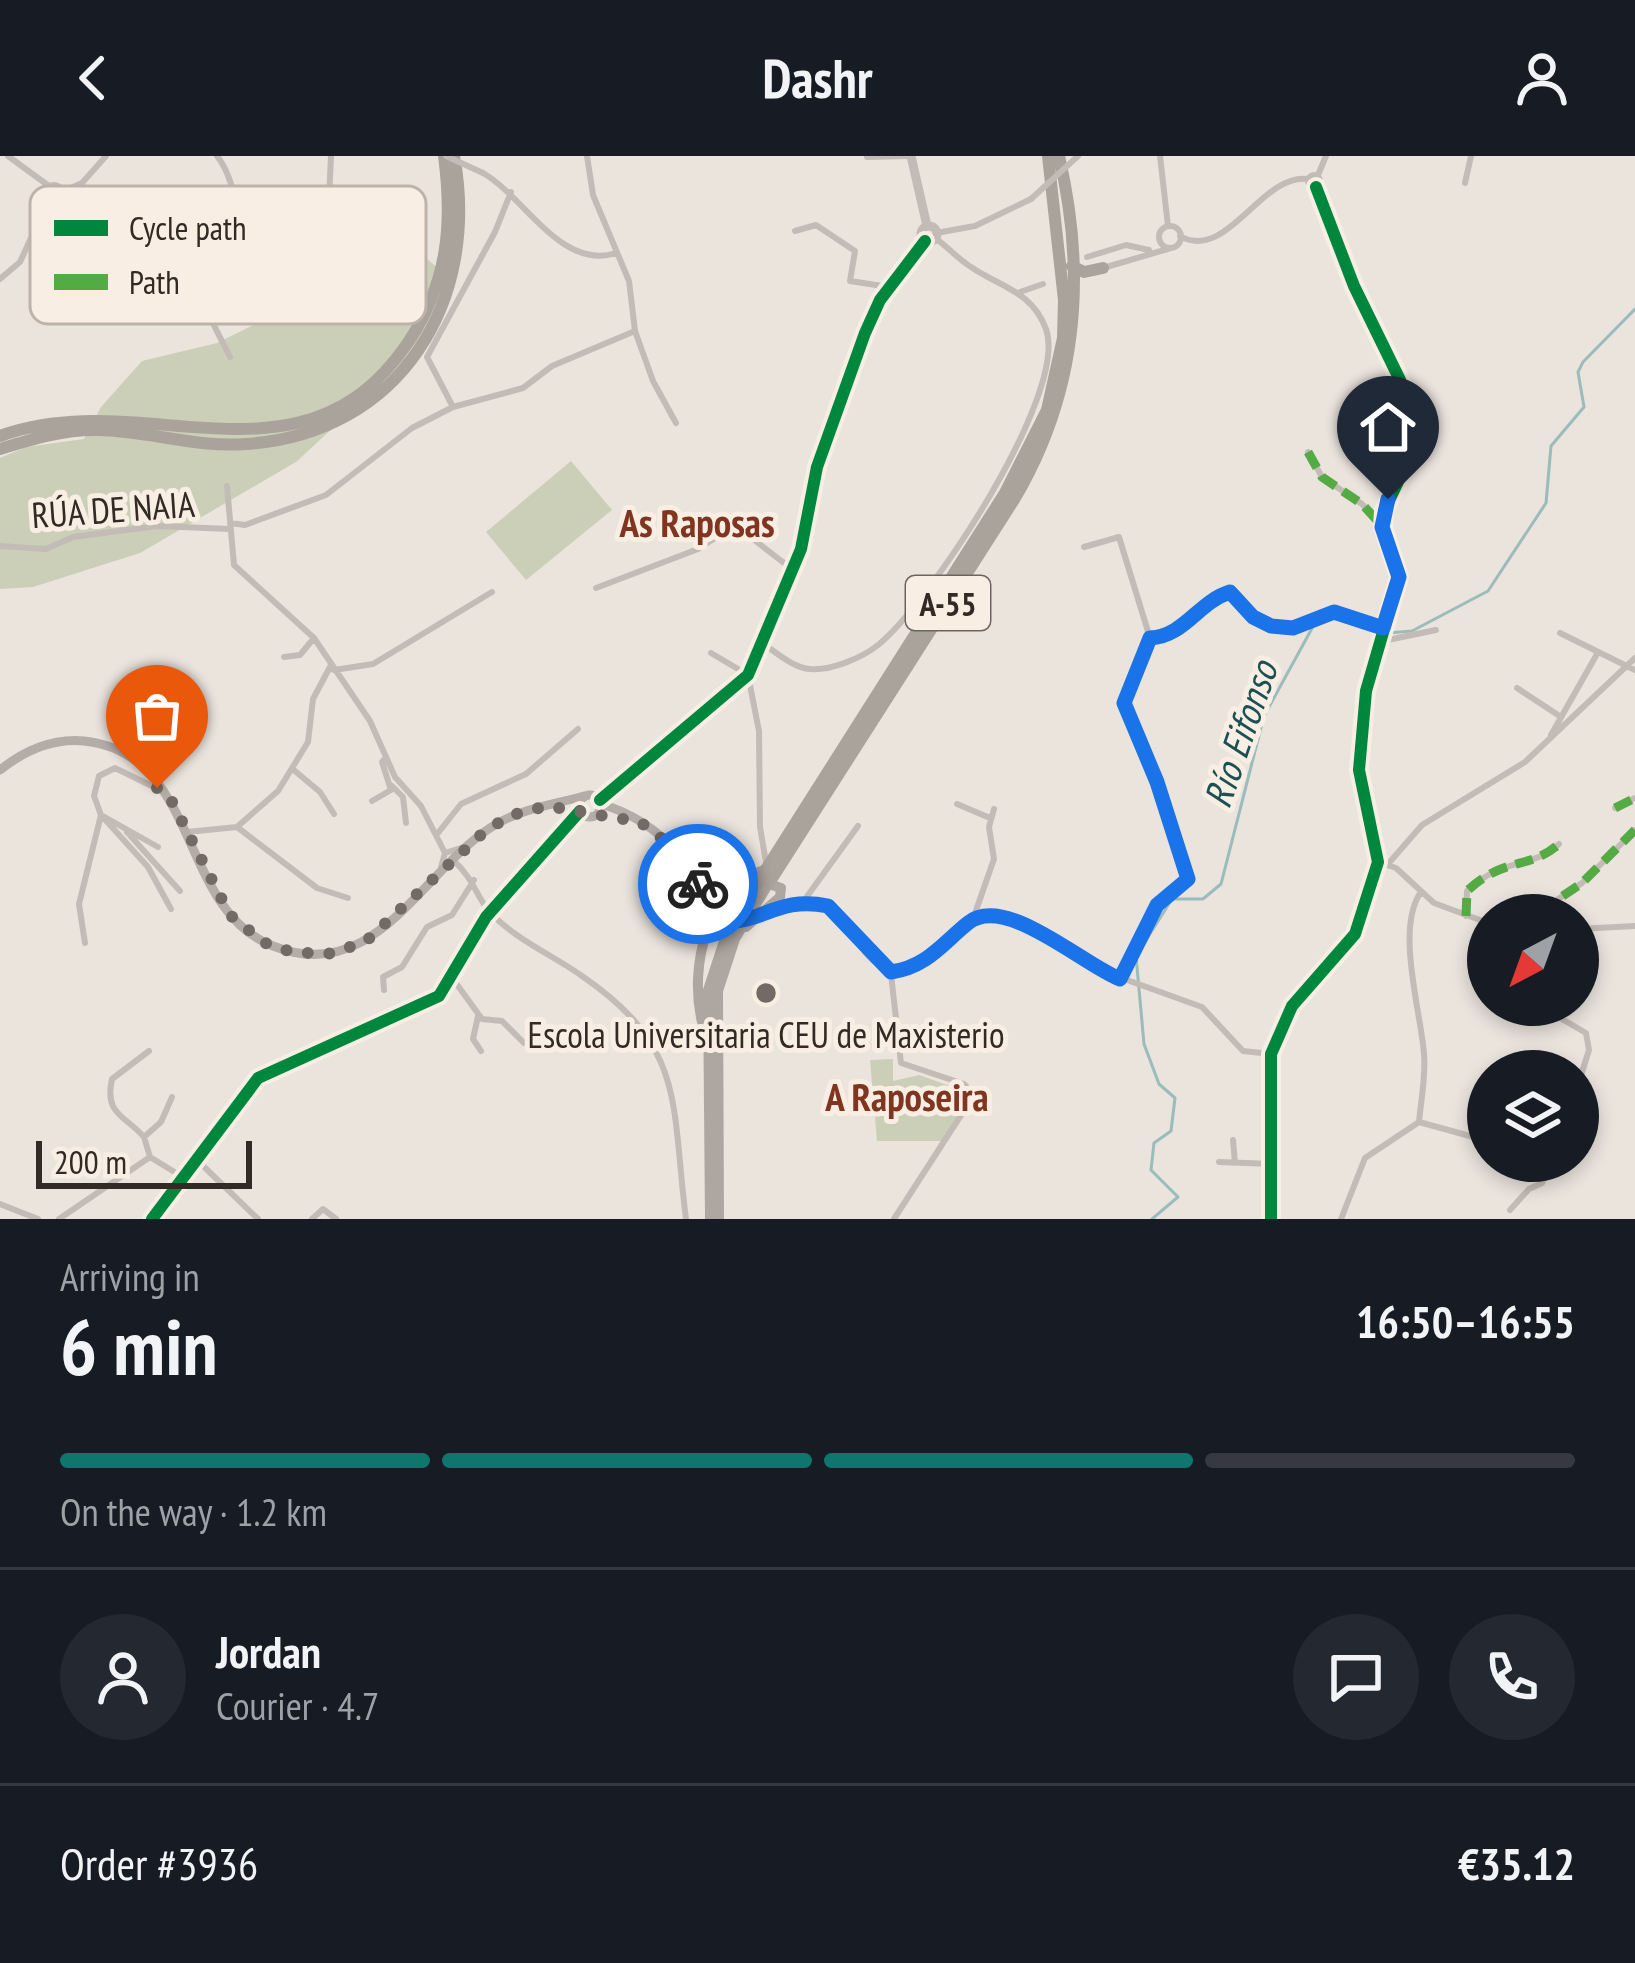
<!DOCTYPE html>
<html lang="en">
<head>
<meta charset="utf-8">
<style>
	:root { --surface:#171b24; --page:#242831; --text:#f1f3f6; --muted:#9ea1a6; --line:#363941; --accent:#0f766e }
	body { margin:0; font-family:"PT Sans Narrow",sans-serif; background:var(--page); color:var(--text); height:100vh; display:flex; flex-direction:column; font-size:45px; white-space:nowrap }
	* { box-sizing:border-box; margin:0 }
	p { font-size:39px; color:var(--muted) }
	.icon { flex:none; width:66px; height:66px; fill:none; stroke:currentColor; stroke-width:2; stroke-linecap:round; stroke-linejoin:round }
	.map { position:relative; height:1063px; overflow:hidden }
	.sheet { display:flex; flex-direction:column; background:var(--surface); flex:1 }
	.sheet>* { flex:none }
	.needle { width:78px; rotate:221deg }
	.buttons { position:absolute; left:1467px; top:738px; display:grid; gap:24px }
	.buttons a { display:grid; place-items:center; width:132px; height:132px; border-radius:50%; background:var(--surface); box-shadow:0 6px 18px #0003; font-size:60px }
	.scale { position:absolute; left:36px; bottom:30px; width:216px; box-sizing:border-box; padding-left:12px; border:6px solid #332925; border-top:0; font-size:33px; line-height:42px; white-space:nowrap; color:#332925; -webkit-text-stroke:9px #f8eee3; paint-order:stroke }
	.pin { position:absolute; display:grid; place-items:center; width:102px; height:102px; color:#fff; margin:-123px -51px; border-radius:50% 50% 50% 0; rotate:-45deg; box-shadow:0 0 12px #0007 }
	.pin .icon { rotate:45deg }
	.courier { position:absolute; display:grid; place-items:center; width:120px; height:120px; margin:-60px; border:9px solid #1a73e8; border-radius:50%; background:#fff; color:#222; box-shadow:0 3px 15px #0007 }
	.summary em { font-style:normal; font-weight:700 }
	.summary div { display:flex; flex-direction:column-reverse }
	.summary { display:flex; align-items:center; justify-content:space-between; height:204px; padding:0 60px }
	h1 { font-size:78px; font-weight:700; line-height:90px }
	.bar { display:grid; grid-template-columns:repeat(4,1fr); gap:18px 12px; align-content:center; height:144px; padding:0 60px }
	.bar i { height:15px; border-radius:9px; background:var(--line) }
	.bar .on { background:var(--accent) }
	.bar p { grid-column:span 4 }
	.line { display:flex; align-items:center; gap:30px; padding:0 60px; border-top:3px solid var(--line) }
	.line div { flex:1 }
	.round { display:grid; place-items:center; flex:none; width:126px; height:126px; border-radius:63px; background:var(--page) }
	header { display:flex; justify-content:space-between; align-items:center; height:156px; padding:0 60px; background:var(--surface); font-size:54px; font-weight:700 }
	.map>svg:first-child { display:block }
	.green { fill:#cbcfb7 }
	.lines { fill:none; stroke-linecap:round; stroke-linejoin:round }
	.stream { stroke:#9abcbb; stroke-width:3 }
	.minor { stroke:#c3bcb6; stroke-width:6 }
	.tertiary { stroke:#c3bcb6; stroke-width:9 }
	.secondary { stroke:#b4aca7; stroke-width:9 }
	.trunk { stroke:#aea6a0; stroke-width:10 }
	.motorway { stroke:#a9a39c; stroke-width:12 }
	.minor-bridge { stroke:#c3bcb6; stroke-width:6 }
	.quiet { stroke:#54ab44; stroke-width:9; stroke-dasharray:18 9; stroke-linecap:butt }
	.cycleway-casing { stroke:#f8eee3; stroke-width:20 }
	.cycleway { stroke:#00873e; stroke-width:12 }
	.done { stroke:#736a65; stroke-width:12; stroke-dasharray:0 21.6 }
	.route { stroke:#1a73e8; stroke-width:15 }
	.poi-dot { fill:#736a65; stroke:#f8eee3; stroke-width:4.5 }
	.labels { text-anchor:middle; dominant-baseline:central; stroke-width:10; stroke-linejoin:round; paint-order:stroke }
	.shield { fill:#f8eee3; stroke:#6e645e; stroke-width:3 }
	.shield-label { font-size:33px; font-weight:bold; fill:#332925 }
	.street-label { font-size:36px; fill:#332925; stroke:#f8eee3 }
	.poi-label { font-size:36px; fill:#332925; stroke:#f8eee3 }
	.neighbourhood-label { font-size:39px; font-weight:bold; fill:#803520; stroke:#f8eee3 }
	.water-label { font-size:39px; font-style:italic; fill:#1c5153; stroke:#f8eee3 }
	.key { fill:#f8eee3; stroke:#bdb3aa; stroke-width:3 }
	.key-label { font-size:33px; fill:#332925 }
</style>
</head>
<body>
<header><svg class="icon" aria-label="back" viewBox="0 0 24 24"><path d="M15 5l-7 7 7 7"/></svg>Dashr<svg class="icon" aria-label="person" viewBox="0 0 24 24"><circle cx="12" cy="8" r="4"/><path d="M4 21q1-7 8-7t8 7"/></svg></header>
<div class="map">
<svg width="1635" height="1063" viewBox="0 0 1635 1063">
	<rect width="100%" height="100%" fill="#eae4dd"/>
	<!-- green -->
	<path class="green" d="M393,76L452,123L430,182L296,306L140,397L33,431L0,433V302L26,291L84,283L101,251L142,205L217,187L304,144Z
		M571,305L612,354L526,424L486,376Z
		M893,903V925L919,919L964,935L968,944L943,985H877L870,904Z"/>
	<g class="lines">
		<!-- stream -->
		<path class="stream" d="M1331,461L1378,476
			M1388,477L1412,475L1488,435L1546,347L1551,290L1584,251L1578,216L1583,206L1635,153
			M1152,1063L1178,1041L1151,1014L1154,987L1171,975L1175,942L1159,928L1144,888L1136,800L1172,743H1203L1221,728L1264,560L1316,465"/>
		<!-- minor -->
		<path class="minor" d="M8,0L49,30
			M217,0C247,38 229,103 278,127L327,85L331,0
			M587,0L593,39L629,125L635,175L653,225L676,267
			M1160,0L1168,70
			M867,1L909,0
			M483,17C525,41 561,115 616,97
			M1308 25a6 6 0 1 1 12 0a6 6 0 1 1-12 0Z
			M1318,19L1326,0
			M1465,27L1471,0
			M46 37a8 8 0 1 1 16 0a8 8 0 1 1-16 0Z
			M62,36L82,27L106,0
			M60,41L123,84L185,112L230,201
			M1159 81a11 11 0 1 1 22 0a11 11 0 1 1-22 0Z
			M795,75L816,69L855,95L850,125L889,131
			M936,77L975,70L1031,43
			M1180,80C1227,107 1262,16 1308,23
			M1087,101L1126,89L1149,94
			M1103,112L1171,92
			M0,123L20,106L49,43
			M1020,136L1043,128
			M453,251L427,201L495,76L511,36
			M1308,296L1322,321L1362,348L1383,371
			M227,330L234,409L314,482L370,565L395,621L421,650L445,697
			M230,367L245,369L326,339L412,272L453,251L523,232L552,210L635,175
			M0,390L46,393L73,381L157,370L230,373
			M1084,391L1119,381L1150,482L1124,547L1188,719L1157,749L1119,823
			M596,432L698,393L735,369L793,414
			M1560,477L1635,514
			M1150,482C1185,480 1198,446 1230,436L1253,461L1271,469L1293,472L1334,456L1383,472
			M1378,486L1436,474
			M762,487C776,496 793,512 810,513C830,515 862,502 878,489C929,448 1069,238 1046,173C1032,135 1000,131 971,111C958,103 948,91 935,82
			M711,497L748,519L759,575L760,671L766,706
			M284,501L300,499L314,482
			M334,514L373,508L492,436
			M1517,532L1561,561
			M1551,579L1597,498
			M295,615L320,636L334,658
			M392,630L403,641L406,667
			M372,645L391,634L382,606L386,601
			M957,648L990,662
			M1615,652L1635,642
			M101,659L148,711L171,753
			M101,659L158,691
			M237,671L317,732L348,742
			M127,676L180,735
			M187,676L237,671L278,635L308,586L313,543L331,509
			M438,677L461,648L526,618L578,573
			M453,704C475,724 476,741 490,756C513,782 554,800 582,820C687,892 671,948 686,1063
			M1378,706L1396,712L1434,747L1488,767
			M1388,708L1422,669L1525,606L1635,502
			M441,711L445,697L464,691
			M1421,736C1395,772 1421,856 1424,898C1426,920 1421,944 1419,966L1488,985
			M803,746L858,670
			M776,749C870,739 836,791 891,816L937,797L973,763L1007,760L1091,811L1202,851L1243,895L1271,898
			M1546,759L1548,750L1582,727L1635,674
			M1466,760L1467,735C1504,700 1530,714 1559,688
			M973,763L994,703L989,671L994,653
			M1578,773L1635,770
			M85,787L79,748L101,659L94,640L99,620L115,612L160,634
			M891,818L901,907L964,928L974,939L894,1063
			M453,823L482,863L502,865L524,887
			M384,834L383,821L402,811L427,771L452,759L474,724
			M1538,849L1586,877L1589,894L1578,929
			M478,860L473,883L481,895
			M144,981C125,959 104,959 112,923L149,895
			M1233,984L1235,1007
			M150,1001L144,981L161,966L172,941
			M196,1003L258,1063
			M1219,1006L1272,1008
			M0,1048L38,1063
			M1510,1054L1529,1033L1542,1027L1551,1005
			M59,1063L150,1001L181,1020
			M312,1063L323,1053L336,1063
			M1271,1063V898L1292,850L1355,778L1378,706L1359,614L1366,535L1399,421L1383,371L1384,355L1416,288L1400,224L1354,130L1316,31
			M1341,1063L1365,1002L1419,966"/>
		<!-- tertiary -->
		<path class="tertiary" d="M911,0L927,70
			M921 78a8 8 0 1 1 16 0a8 8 0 1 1-16 0Z
			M600,644L748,519L801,393L817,311L865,177L880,144L925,85
			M152,1063L258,922L439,840L486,761L580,655"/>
		<!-- secondary -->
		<path class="secondary" d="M0,614C24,595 52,582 84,585C201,597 177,753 273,790C374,830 419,719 490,672C518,653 552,649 584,640
			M579 650a11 11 0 1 1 22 0a11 11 0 1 1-22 0Z
			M601,648C661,666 705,714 706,776
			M698,725L721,733L739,730"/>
		<!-- trunk -->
		<path class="trunk" d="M705,742L721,762L739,765
			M746,771L780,741L781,732L766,727
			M702,866C689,811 706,733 766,713
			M710,1063L708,834L725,782L758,726
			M719,1063L718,835L735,783L769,727"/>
		<!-- motorway -->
		<path class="motorway" d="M1072,110L1084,116L1103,112
			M0,280C144,227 302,345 409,185C448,126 453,68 444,0
			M0,293C32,283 65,273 99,274C148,275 197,292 246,288C401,278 481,144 454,0
			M758,726L1005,337L1047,254L1063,182L1064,144L1048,0
			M769,727L1015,342C1078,235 1087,120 1059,0"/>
		<!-- minor-bridge -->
		<path class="minor-bridge" d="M446,0L483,17
			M1031,43L1078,0"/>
		<!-- quiet -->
		<path class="quiet" d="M1308,296L1322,321L1362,348L1383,371
			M1615,652L1635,642
			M1546,759L1548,750L1582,727L1635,674
			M1466,760L1467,735C1504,700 1530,714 1559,688"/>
		<defs>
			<path id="cycleway" d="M600,644L748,519L801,393L817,311L865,177L880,144L925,85
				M152,1063L258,922L439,840L486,761L580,655
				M1271,1063V898L1292,850L1355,778L1378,706L1359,614L1366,535L1399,421L1383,371L1384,355L1416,288L1400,224L1354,130L1316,31"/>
		</defs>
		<!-- cycleway casing -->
		<use href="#cycleway" class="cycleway-casing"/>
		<!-- cycleway -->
		<use href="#cycleway" class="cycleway"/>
	</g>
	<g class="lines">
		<!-- done -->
		<path class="done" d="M157,632L168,638L230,759L265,787L292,796L328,798L365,786L485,675L512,659L547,650L640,666L669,688L698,728"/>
		<!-- route -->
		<path class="route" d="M698,728L726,765C764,767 777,740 828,750L891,816C927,811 943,787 968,767C1005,737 1083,809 1120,823L1157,749L1188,723L1157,626L1124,547L1150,482C1185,480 1198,446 1230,436L1253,461L1271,470L1293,472L1334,456L1383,472L1399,421L1382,371L1388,343"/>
	</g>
	<!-- markers -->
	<circle class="poi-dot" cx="766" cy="837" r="12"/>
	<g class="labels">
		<!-- shield labels -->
		<rect class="shield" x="906" y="420" width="84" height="54" rx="9"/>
		<g class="shield-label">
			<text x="948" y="447">A-55</text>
		</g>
		<!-- street labels -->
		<g class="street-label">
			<text transform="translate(113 353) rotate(-4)">RÚA DE NAIA</text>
		</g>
		<!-- poi labels -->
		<g class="poi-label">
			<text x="766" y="878">Escola Universitaria CEU de Maxisterio</text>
		</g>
		<!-- neighbourhood labels -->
		<g class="neighbourhood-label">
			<text x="697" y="366">As Raposas</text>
			<text x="907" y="940">A Raposeira</text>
		</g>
		<!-- water labels -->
		<g class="water-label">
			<text transform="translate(1240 578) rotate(-71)">Río Eifonso</text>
		</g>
	</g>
	<!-- legend -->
	<rect x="30" y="30" width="396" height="138" rx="18" class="key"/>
	<rect x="54" y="64" width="54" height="16" fill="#00873e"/>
	<rect x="54" y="118" width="54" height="16" fill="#54ab44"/>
	<g class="key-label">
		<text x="129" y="84">Cycle path</text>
		<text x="129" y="138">Path</text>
	</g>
</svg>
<div class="buttons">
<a><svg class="needle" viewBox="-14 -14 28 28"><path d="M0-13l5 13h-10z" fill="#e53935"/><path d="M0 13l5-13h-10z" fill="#9ea1a6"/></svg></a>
<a><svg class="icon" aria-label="layers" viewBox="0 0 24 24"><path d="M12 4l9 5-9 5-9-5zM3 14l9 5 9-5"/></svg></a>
</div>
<div class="scale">200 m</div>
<div class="pin" style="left:157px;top:632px;background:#ea580c"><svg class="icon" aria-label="bag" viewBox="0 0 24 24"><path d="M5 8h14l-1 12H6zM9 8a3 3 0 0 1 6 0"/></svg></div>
<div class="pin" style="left:1388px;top:343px;background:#1f2937"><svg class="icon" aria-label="home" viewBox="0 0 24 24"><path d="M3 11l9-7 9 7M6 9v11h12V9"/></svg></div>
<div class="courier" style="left:698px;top:728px"><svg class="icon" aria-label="bike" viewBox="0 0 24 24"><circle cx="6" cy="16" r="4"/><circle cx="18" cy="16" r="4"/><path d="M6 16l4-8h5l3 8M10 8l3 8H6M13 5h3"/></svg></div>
</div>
<section class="sheet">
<div class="summary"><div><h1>6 min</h1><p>Arriving in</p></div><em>16:50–16:55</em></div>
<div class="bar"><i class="on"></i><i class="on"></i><i class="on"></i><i></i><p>On the way · 1.2 km</p></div>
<div class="line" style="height:216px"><a class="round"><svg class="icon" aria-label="person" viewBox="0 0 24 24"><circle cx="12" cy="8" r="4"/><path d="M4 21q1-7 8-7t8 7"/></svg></a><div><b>Jordan</b><p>Courier · 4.7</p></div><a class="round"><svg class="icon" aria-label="chat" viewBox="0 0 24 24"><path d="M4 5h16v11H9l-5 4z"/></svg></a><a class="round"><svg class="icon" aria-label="phone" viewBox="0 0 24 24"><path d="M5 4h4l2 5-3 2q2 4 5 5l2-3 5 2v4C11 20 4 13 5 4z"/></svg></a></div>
<div class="line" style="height:156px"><div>Order #3936</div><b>€35.12</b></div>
</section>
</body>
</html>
